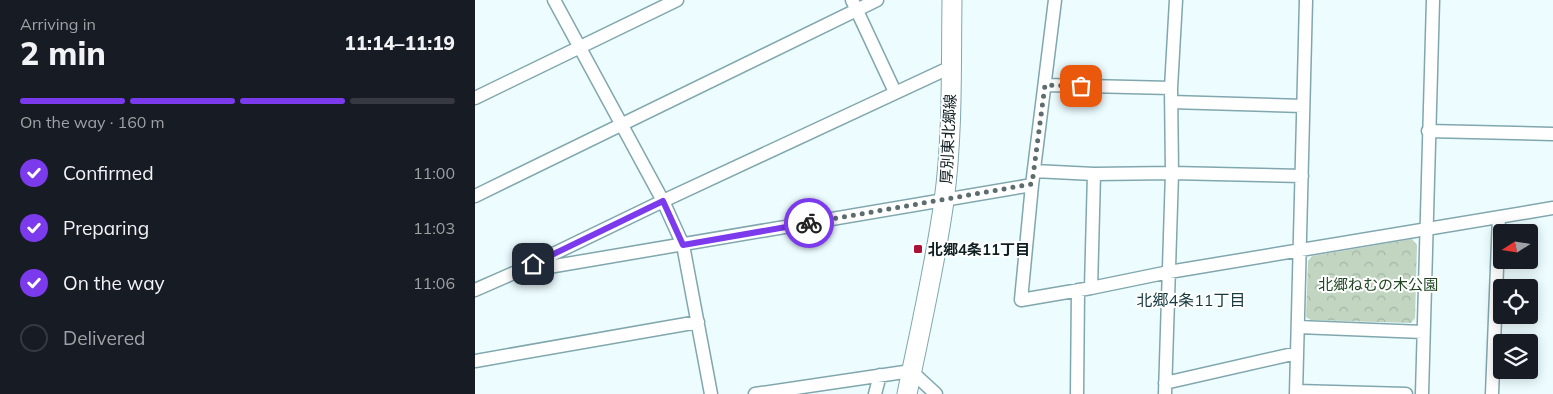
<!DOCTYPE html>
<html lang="en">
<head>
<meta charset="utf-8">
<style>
	:root { --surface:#171b24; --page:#242831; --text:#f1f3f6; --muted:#9ea1a6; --line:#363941; --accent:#7c3aed }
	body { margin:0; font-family:Mulish,"Noto Sans JP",sans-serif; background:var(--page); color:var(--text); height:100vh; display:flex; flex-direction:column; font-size:19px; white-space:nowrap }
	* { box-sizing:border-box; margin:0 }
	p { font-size:16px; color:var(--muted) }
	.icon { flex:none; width:28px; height:28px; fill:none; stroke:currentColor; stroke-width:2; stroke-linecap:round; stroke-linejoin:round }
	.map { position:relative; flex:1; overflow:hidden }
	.sheet { display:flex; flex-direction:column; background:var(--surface); width:475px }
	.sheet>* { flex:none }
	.needle { width:32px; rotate:258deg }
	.tools { position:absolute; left:1018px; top:224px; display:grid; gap:10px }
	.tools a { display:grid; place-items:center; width:45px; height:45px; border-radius:5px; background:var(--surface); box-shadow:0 2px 12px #0003; font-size:25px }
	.pin { position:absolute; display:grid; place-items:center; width:42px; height:42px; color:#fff; margin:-21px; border-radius:10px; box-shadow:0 2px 8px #0006 }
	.courier { position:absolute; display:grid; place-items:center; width:50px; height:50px; margin:-25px; border:4px solid #7c3aed; border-radius:50%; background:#fff; color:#222; box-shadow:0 1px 6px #0007 }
	.overview em { font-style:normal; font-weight:800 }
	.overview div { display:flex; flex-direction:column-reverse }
	.overview { display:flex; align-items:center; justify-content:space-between; height:85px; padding:0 20px }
	h1 { font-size:32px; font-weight:800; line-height:38px }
	.bar { display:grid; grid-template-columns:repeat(4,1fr); gap:8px 5px; align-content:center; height:60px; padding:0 20px }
	.bar i { height:6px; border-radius:4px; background:var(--line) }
	.bar .active { background:var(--accent) }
	.bar p { grid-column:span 4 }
	ol { padding:0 20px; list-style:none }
	li { display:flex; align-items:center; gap:15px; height:55px }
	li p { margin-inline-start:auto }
	li .icon { padding:5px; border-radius:50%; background:var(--accent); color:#fff; stroke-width:4 }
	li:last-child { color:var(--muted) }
	li i { width:28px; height:28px; border:2px solid var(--line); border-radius:50% }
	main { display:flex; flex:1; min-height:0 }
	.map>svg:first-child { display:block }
	.forest { fill:url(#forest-crowns) }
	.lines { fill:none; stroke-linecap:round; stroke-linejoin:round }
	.minor-casing { stroke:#81a7ae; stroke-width:15 }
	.primary-casing { stroke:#81a7ae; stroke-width:21 }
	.minor { stroke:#fff; stroke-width:12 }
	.primary { stroke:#fff; stroke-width:19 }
	.done { stroke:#5c6c6f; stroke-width:5; stroke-dasharray:0 9 }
	.route { stroke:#7c3aed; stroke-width:6 }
	.poi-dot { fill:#aa1338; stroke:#fff; stroke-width:2 }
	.labels { text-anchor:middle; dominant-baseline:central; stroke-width:4; stroke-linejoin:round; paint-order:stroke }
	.street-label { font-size:15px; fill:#0f1e21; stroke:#fff }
	.poi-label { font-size:15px; font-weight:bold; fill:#0f1e21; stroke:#fff; text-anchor:start }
	.park-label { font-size:15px; fill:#1f4721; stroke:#fff }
	.neighbourhood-label { font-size:16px; fill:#15393f; stroke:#fff }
</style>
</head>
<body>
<main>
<section class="sheet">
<div class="overview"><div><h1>2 min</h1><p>Arriving in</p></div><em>11:14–11:19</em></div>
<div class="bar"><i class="active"></i><i class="active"></i><i class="active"></i><i></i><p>On the way · 160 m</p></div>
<ol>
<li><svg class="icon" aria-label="check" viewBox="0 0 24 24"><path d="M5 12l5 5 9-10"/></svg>Confirmed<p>11:00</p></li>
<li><svg class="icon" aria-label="check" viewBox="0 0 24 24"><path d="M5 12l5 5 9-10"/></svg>Preparing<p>11:03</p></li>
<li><svg class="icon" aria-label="check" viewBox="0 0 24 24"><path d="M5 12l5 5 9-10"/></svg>On the way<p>11:06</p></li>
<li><i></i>Delivered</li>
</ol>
</section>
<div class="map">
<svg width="1078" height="394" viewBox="0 0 1078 394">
	<defs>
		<pattern id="forest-crowns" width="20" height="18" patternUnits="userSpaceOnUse" patternTransform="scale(1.25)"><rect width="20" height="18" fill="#c1d5c1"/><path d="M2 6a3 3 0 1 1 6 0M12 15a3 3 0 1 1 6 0" fill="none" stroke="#a5b6a6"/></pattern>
	</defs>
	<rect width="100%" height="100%" fill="#ecfcff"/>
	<!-- forest -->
	<path class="forest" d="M937,239L942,245L940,318L936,323L836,320L831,317L833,261L837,256Z"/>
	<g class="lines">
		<defs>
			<path id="minor" d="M79,0L188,201L208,245L236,394
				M377,0L420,92
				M580,0L557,185L546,300L616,288L694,272L1078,208
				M570,85L696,88
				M0,98L202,0
				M696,102L828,106
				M953,131L1078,134
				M559,171L619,174L697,173L827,176
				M0,196L402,0
				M56,270L557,185
				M616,288L619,174
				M0,290L41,272L188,201L476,67
				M823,327L948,332
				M0,361L223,322
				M690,383L822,353
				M822,391L931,394
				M280,394L436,371L461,394
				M400,394L405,375
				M602,394L603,290
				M690,394L697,173L696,88L701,0
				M821,394L831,0
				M947,394L958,0
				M1017,394L1024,217"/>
			<path id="primary" d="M432,394C445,330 460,266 469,201C478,134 476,67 477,0"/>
		</defs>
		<!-- minor casing -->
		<use href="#minor" class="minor-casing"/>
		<!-- primary casing -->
		<use href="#primary" class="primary-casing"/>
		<!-- minor -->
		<use href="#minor" class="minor"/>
		<!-- primary -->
		<use href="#primary" class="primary"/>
	</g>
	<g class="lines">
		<!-- done -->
		<path class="done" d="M334,223L557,184L570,85L606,86"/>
		<!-- route -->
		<path class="route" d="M58,264L188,201L208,245L334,223"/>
	</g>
	<!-- markers -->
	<rect class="poi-dot" x="438" y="244" width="10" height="10" rx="2.5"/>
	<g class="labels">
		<!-- street labels -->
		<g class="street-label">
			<text transform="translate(473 139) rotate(-87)">厚別東北郷線</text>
		</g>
		<!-- poi labels -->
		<g class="poi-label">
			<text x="453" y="249">北郷4条11丁目</text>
		</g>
		<!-- park labels -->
		<g class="park-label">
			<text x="903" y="284">北郷ねむの木公園</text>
		</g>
		<!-- neighbourhood labels -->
		<g class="neighbourhood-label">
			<text x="716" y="300">北郷4条11丁目</text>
		</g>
	</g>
</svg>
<div class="tools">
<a><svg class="needle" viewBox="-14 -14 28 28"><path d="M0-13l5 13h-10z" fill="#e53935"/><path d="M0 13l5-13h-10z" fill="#9ea1a6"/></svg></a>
<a><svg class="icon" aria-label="locate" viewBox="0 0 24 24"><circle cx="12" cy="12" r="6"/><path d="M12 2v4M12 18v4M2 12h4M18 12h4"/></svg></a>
<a><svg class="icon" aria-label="layers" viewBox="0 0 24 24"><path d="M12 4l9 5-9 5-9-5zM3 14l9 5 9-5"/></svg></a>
</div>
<div class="pin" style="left:606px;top:86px;background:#ea580c"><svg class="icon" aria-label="bag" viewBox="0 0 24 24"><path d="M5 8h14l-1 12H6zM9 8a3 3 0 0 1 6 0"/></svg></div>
<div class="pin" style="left:58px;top:264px;background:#1f2937"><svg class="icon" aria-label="home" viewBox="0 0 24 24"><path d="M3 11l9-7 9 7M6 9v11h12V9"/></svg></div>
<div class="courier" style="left:334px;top:223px"><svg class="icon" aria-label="bike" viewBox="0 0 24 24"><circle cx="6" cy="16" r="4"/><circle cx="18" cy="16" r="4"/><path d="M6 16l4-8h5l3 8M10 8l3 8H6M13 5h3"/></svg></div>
</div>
</main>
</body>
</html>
